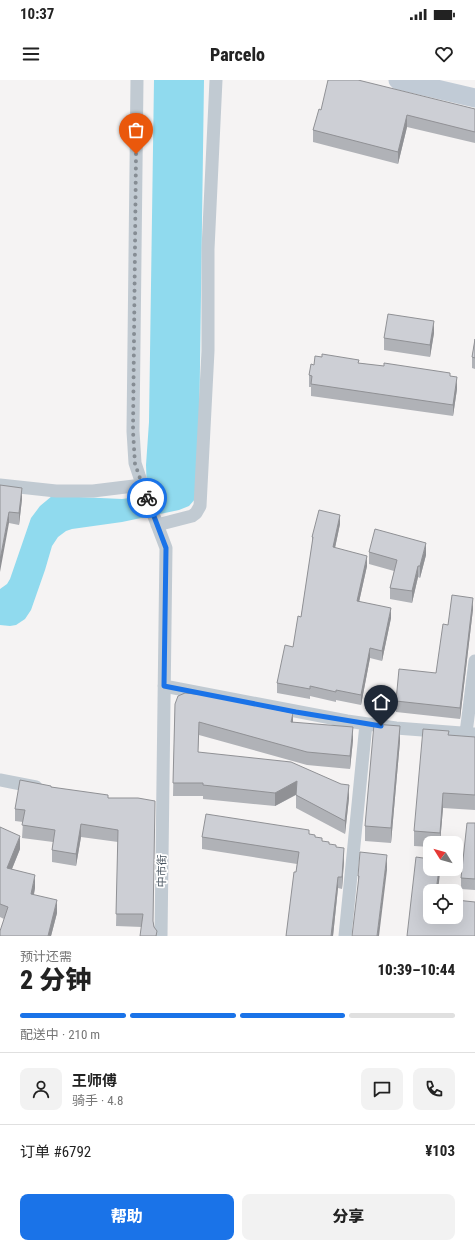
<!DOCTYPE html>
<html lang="zh">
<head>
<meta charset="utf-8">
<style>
	:root { --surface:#fff; --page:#f2f2f2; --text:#222; --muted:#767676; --line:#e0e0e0; --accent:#1a73e8 }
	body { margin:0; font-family:"Roboto Condensed","Noto Sans SC",sans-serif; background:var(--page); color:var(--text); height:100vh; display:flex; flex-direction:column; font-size:15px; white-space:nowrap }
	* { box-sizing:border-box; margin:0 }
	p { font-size:13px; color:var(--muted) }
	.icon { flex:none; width:22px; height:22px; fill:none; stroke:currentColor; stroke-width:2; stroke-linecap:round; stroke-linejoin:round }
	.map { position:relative; height:856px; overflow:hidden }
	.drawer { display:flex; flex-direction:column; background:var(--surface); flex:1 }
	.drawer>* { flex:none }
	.needle { width:26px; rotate:307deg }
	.controls { position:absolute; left:423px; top:756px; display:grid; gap:8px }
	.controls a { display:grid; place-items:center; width:40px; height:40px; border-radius:8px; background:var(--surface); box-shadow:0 4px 16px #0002; font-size:20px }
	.pin { position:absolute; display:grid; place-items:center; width:34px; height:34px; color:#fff; margin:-41px -17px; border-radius:50% 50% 50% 0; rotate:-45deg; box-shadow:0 0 4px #0007 }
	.pin .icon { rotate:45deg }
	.courier { position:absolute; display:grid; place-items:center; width:40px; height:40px; margin:-20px; border:3px solid #1a73e8; border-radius:50%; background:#fff; color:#222; box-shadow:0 1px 5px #0007 }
	.overview em { font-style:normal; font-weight:800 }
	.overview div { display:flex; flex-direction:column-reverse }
	.overview { display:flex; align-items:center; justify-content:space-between; height:68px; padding:0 20px }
	h1 { font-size:26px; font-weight:800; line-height:30px }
	.bar { display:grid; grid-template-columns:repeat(4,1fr); gap:6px 4px; align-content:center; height:48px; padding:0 20px }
	.bar i { height:5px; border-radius:3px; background:var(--line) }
	.bar .selected { background:var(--accent) }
	.bar p { grid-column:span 4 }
	.line { display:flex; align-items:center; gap:10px; padding:0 20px; border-top:1px solid var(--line) }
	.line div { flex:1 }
	.round { display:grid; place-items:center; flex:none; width:42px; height:42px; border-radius:8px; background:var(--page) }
	.button { display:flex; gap:8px; margin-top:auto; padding:8px 20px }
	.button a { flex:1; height:46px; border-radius:8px; background:var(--accent); color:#fff; font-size:16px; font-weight:800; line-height:46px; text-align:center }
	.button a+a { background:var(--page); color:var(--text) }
	.status { display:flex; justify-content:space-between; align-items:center; height:28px; padding:0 20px; background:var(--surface); direction:ltr }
	.status svg { height:11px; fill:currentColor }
	header { display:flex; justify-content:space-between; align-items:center; height:52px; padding:0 20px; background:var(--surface); font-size:18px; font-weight:800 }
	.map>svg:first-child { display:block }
	.water { fill:#90daee }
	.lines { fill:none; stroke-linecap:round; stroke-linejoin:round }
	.minor { stroke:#c1cad2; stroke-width:13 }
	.secondary { stroke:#c1cbd6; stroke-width:19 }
	.wall { fill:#b0b2b7 }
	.shaded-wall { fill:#909195 }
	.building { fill:#cdcfd5; stroke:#909195 }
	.done { stroke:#868d94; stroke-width:4; stroke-dasharray:0 7.2 }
	.route { stroke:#1a73e8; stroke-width:5 }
	.labels { text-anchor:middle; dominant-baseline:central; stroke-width:3.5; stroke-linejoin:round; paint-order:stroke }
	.street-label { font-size:11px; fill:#4a5661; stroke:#fff }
</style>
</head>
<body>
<div class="status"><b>10:37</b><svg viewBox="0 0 49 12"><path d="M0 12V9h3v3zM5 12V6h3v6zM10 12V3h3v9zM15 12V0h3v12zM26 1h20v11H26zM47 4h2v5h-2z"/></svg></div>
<header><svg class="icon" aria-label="menu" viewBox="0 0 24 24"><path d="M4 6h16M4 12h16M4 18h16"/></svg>Parcelo<svg class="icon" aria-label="heart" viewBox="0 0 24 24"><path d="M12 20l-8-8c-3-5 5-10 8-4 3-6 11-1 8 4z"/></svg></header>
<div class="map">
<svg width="475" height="856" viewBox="0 0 475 856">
	<rect width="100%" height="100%" fill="#f5f3f3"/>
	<!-- water -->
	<path class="water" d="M154,0H204L199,357L196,418L189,426L179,430L122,442L72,449L66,451L58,457L52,466L45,490L31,530L25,539L16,545L10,546L0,545V509L7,504L10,499L31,438L40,426L52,416H57L122,419L137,417L147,412L146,385L149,342Z"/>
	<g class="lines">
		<!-- minor -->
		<path class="minor" d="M137,0L133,351L135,383L144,410L166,468L161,856
			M0,405L56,411H93L142,405
			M157,445L192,436L196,433L200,426L208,271V169L216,0
			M164,606L347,641L396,648L475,654
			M466,653L475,581
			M0,700L36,707
			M345,856L366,644"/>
		<!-- secondary -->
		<path class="secondary" d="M398,0L475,18"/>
	</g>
	<!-- wall -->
	<path class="wall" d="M475,29V63L407,47L398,84L313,62V50L321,30Z
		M434,253L430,277L384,270V258Z
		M475,259V289L472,288V277Z
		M359,283L450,296L457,309L453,336L311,316V307H309V295L314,285Z
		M0,405L22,419L19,445L9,443Z
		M340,444L335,468L367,486L359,522L391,538L382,581L370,578L361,625L336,620V622L310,616V619L277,613V603L293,567L301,537L312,465V457Z
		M369,472L426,475L420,498L418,497L412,523L390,519V508L394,491L369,484Z
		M473,529L460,639L396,632V621L436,593L448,545Z
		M175,624L293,642L353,660L350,689L307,685L199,655L198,672L349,718L345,754L296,728V715L275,726L203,719V716H173Z
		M449,655L475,657V730L443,728L440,763H430V767L414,766V751Z
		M400,661L391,763L365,761V746Z
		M51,707L108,718L153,842L157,856L142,847L116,846L118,762L81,757L76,786L52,782V770L53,762L22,758L23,742L15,741V729Z
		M475,743V810L461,809V798Z
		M0,747L20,769L12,789L35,808L34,815L57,833L51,856H0L4,839L0,837Z
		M309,754L322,761L336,767L344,780L342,809L338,808L333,856H286L297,784L202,769V757Z
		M387,790L358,810V796Z"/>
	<!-- shaded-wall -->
	<path class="shaded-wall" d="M407,35V47L398,84V72Z
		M434,241V253L430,277V265Z
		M457,297V309L453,336V325Z
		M22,408V419L19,445V433Z
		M9,432V443L0,492V480Z
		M340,435V444L333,477V467Z
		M426,463V475L420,498V486Z
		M367,476V486L357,531V521Z
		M418,486V497L412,523V511Z
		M473,518V529L460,639V628Z
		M391,528V538L382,581V571Z
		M370,568V578L361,625V615Z
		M293,633V647L291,642Z
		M400,646V661L391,763V748Z
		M353,647V660L350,689V676Z
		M297,701V714L275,726V713Z
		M349,705V718L345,754V741Z
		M443,713V728L440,763V753Z
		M81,744V757L76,786V774Z
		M20,756V769L7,801V788Z
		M344,768V780L342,809V797Z
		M387,775V790L379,856H377Z
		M439,789H440V793L438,811H436Z
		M35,795V808L31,827V814Z
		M338,797V808L333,856H331Z
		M57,820V833L51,856H48Z"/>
	<!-- building -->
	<path class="building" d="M328,0H358L475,29V52L407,35L398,72L313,50L319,29L321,30Z
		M388,234L434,241L430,265L384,258Z
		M475,259V278L472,277Z
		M322,274L359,280L358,283L384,286V283L450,293V296L457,297L453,325L311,304L312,296L309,295L311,284L314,285L315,276L322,277Z
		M0,405L22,408L19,433L9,432L0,480Z
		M319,430L340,435L333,467L367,476L357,521L391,528L382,571L370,568L361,615L336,610V612L310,606V609L277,603L285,565L293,567L298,536L301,537L313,457H312Z
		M375,449L426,463L420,486H418L412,511L390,508L397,480L369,472Z
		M452,515L473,518L460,628L396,621L399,589L436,593L443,544L448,545Z
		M185,613L205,615L293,633L291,642L353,647L350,676L307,672L199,642L198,672L291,682L341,704L349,705L345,741L296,715L297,701L275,713L203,705V703H173L175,624L178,616Z
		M374,644L400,646L391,748L365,746Z
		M423,649L449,651L448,655L475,657V715L443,713L440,753L414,751Z
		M20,700L51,706V707L108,715V718H138L155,721L153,841L154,847L157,851L156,856H140L143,834H116L118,750L81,744L76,774L52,770L55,750L22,745L25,730L15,729Z
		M206,734L309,750V754L315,755V757L322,758V761L329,762V764L336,765V767L344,768L342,797H338L331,856H286L294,792H296L299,772L202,757Z
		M467,743H475V799L461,798Z
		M0,747L20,756L7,788L35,795L31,814L57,820L48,856H0V851L8,827L0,824Z
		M360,772L387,775L377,856H352L359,796H358Z
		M416,777L430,779V789H439L436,811H430V837H456V820L475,822V856H407Z"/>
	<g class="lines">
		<!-- done -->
		<path class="done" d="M136,74L133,351L135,384L147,418"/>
		<!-- route -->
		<path class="route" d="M147,418L166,468L164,606L296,632L381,646"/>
	</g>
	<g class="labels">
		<!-- street labels -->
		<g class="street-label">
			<text transform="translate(162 791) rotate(-89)">中市街</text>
		</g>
	</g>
</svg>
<div class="controls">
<a><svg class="needle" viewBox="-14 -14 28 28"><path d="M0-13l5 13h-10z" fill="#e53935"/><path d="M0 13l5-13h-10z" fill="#767676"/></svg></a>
<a><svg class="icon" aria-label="locate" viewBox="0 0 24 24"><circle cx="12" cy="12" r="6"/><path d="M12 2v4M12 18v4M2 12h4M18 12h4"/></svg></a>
</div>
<div class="pin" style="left:136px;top:74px;background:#ea580c"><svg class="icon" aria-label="bag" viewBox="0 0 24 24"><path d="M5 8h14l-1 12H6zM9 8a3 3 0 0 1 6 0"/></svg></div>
<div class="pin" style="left:381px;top:646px;background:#1f2937"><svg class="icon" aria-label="home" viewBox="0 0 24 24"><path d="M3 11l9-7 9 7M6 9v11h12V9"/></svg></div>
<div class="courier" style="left:147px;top:418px"><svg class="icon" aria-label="bike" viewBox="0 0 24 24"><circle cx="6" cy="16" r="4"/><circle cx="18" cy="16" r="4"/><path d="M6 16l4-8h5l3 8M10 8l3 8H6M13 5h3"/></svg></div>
</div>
<section class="drawer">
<div class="overview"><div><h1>2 分钟</h1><p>预计还需</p></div><em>10:39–10:44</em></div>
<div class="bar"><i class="selected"></i><i class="selected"></i><i class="selected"></i><i></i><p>配送中 · 210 m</p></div>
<div class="line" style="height:72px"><a class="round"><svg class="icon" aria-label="person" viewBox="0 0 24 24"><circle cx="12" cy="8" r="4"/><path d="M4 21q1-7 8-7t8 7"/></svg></a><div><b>王师傅</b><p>骑手 · 4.8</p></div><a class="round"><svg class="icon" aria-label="chat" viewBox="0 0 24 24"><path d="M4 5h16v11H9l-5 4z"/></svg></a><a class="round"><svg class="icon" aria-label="phone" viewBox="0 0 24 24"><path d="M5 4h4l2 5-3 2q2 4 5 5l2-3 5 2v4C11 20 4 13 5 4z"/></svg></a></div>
<div class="line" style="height:52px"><div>订单 #6792</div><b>¥103</b></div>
<div class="button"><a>帮助</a><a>分享</a></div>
</section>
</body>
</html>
